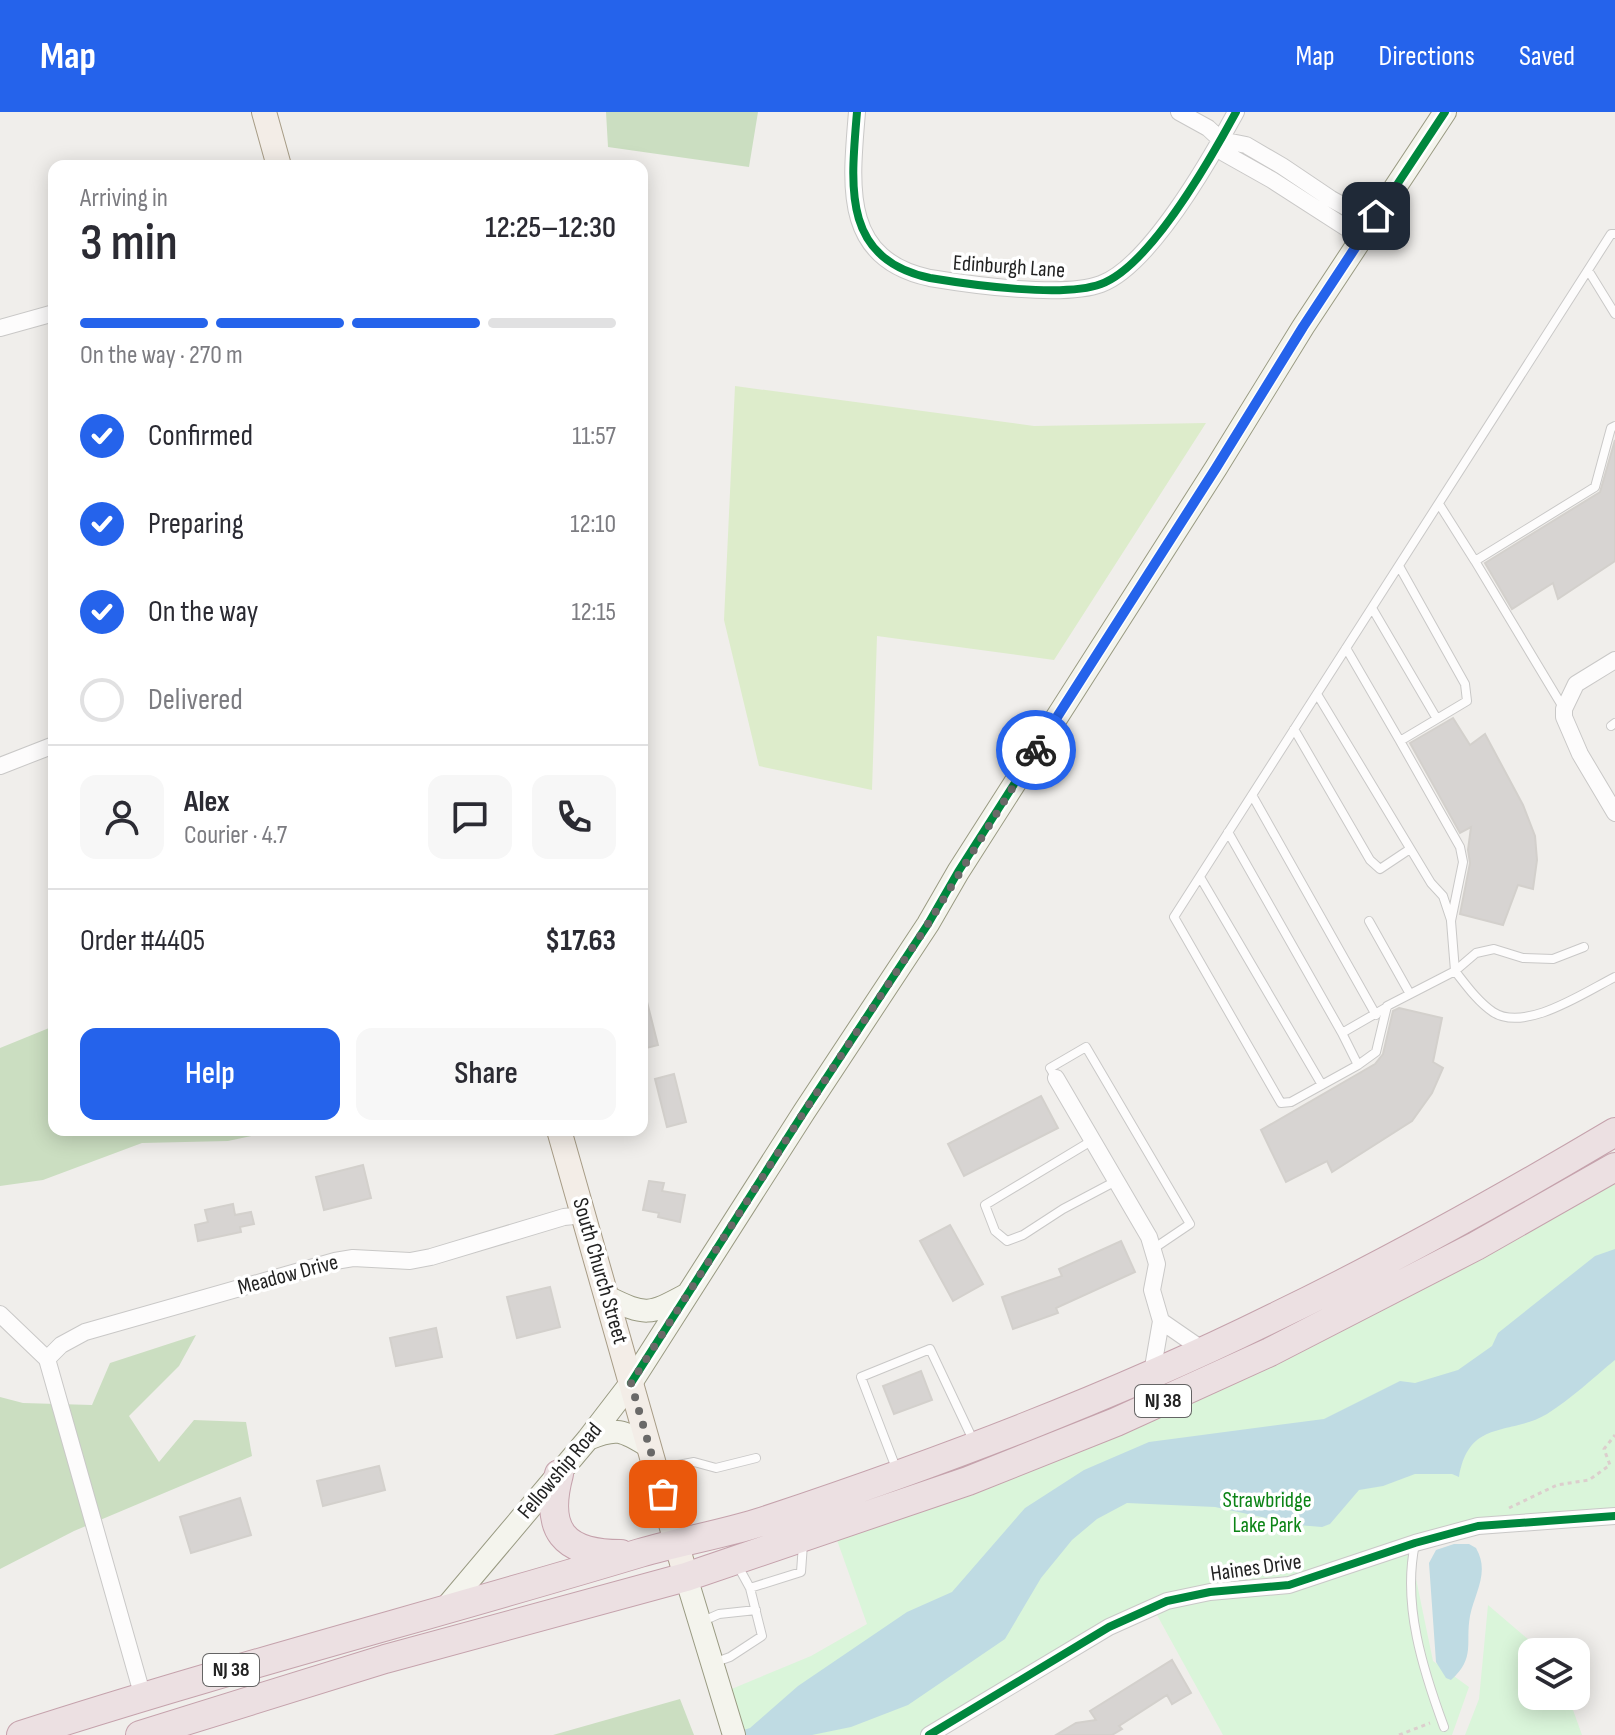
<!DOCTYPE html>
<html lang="en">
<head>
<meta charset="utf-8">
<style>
	:root { --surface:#fff; --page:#f7f7f7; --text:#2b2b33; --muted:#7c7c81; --line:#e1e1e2; --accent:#2563eb }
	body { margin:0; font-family:"Sofia Sans Condensed",sans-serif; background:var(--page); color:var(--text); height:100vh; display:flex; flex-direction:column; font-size:30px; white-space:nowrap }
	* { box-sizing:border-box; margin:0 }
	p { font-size:26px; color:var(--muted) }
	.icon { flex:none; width:44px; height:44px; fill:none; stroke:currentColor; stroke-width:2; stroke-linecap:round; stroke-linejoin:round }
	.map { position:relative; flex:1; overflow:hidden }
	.side { position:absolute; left:48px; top:48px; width:600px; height:976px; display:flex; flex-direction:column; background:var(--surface); border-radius:16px; box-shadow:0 4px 20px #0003 }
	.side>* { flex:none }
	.tools { position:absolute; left:1518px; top:1526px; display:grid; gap:16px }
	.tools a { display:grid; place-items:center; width:72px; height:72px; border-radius:16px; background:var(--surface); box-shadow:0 4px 20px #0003; font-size:40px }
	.pin { position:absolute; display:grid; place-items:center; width:68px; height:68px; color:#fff; margin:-34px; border-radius:16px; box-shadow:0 4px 12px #0006 }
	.courier { position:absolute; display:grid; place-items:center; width:80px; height:80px; margin:-40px; border:6px solid #2563eb; border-radius:50%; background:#fff; color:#222; box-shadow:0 2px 10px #0007 }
	.summary em { font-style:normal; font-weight:600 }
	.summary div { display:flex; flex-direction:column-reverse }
	.summary { display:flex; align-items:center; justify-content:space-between; height:136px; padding:0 32px }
	h1 { font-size:52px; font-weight:600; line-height:60px }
	.bar { display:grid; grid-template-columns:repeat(4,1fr); gap:12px 8px; align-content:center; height:96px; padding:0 32px }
	.bar i { height:10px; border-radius:6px; background:var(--line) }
	.bar .selected { background:var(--accent) }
	.bar p { grid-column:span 4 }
	.line { display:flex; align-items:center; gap:20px; padding:0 32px; border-top:2px solid var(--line) }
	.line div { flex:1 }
	.round { display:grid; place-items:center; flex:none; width:84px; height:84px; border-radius:16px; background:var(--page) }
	ol { padding:0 32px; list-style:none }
	li { display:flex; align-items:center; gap:24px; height:88px }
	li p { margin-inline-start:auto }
	li .icon { padding:8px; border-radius:50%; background:var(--accent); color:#fff; stroke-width:4 }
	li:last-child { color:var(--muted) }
	li i { width:44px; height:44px; border:4px solid var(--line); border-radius:50% }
	.action { display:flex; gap:16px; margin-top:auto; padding:16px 32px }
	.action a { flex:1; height:92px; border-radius:16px; background:var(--accent); color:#fff; font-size:32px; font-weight:600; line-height:92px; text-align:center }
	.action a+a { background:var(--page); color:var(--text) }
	header { display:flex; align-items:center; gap:48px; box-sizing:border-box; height:112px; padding:0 40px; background:var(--accent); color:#fff }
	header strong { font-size:38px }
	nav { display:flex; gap:44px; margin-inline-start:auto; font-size:28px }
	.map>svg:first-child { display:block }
	.grass { fill:#ddeccb }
	.forest { fill:#cbdec1 }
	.park { fill:#daf5da }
	.water { fill:#bfdbe3 }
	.building { fill:#d7d4d2; stroke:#d3d0cc; stroke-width:2 }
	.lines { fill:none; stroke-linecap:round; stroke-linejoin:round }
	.lane-casing { stroke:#c9c8c7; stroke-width:10 }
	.street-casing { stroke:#c9c8c7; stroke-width:18 }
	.secondary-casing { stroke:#999a82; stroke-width:24 }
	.primary-casing { stroke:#a79c86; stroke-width:26 }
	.highway-casing { stroke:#c5a2ac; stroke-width:30 }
	.path { stroke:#dccecd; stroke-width:3; stroke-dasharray:4 4; stroke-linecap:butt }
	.lane { stroke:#fdfcfc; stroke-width:8 }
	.street { stroke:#fdfcfc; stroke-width:16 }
	.secondary { stroke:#f4f4ed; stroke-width:22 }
	.primary { stroke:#f3ede7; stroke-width:24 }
	.highway { stroke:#ece0e2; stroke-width:28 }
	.cycleway-casing { stroke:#fff; stroke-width:13 }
	.cycleway { stroke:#00873e; stroke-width:8 }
	.done { stroke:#6a6968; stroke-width:8; stroke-dasharray:0 14.4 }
	.route { stroke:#2563eb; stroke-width:10 }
	.labels { text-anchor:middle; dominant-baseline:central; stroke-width:7; stroke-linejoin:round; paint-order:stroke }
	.shield { fill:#fff; stroke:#646464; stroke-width:2 }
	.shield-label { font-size:20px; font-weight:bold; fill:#222 }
	.street-label { font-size:22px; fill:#222; stroke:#fff }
	.park-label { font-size:22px; fill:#0c8416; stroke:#fff }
</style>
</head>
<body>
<header>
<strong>Map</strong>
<nav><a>Map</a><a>Directions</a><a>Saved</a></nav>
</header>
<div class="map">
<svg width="1615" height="1623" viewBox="0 0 1615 1623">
	<rect width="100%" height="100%" fill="#f0eeeb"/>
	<!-- grass -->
	<path class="grass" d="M735,274L1034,314L1206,311L1054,548L877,524L872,678L759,654L724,508Z"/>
	<!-- forest -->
	<path class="forest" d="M606,0H758L749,55L608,35Z
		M54,914V1018H280L228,1029L142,1031L43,1068L0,1074V936Z
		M196,1223L179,1254L129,1304L159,1350L194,1308L246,1310L252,1344L74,1419L0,1457V1285L23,1291L92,1293L110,1251Z
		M680,1587L694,1623H553Z"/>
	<!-- park -->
	<path class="park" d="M1615,1055V1404L1478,1414L1409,1433L1433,1549L1469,1575L1452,1623H1223L1152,1494L926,1623H734L722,1581L811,1544L867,1512L833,1417L1116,1310Z
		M1488,1493L1543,1540H1532V1584H1568L1582,1623H1465L1479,1587Z"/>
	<!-- water -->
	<path class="water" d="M1615,1137V1248C1593,1266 1571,1287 1547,1302C1510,1324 1469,1306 1459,1365L1452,1362H1415L1383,1374L1359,1378L1330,1412L1322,1415L1298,1413L1215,1395L1127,1391L1097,1407L1072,1428L1041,1466L1005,1527L908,1593L851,1615L812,1623H727L750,1616L798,1574L907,1500L952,1480L1025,1396L1084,1358L1149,1330L1324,1307L1400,1269L1415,1271L1458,1258L1492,1234L1498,1221L1595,1144Z
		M1454,1432H1469L1476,1436C1490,1460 1475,1480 1470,1504C1465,1531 1476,1546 1451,1568L1446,1566L1436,1550L1429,1451L1436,1438Z"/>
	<!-- building -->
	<path class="building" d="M1615,328V449L1558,487L1553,471L1512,497L1485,451L1600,380Z
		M1453,606L1470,633L1485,622L1523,693L1535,724L1537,748L1533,777L1518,773L1503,813L1460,802L1470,751L1468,738L1471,715L1460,721L1410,631Z
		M646,886L658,933L642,937V887Z
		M1399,896L1442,906L1433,950L1443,956L1432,981L1412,1009L1332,1060L1327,1049L1286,1070L1261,1018L1375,952L1383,942L1393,899Z
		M674,962L686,1010L667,1015L655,967Z
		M1041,984L1058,1016L964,1064L948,1032Z
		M363,1053L371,1086L324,1098L316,1065Z
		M649,1069L664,1071L662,1079L685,1083L680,1110L658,1105L659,1101L643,1098Z
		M233,1092L235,1103L251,1100L254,1112L240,1115L241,1120L198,1129L195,1113L208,1110L205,1098Z
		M950,1113L983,1172L953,1189L920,1129Z
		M1121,1129L1135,1160L1056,1196L1058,1201L1013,1217L1002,1185L1062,1164L1059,1157Z
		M550,1175L560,1215L517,1226L507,1185Z
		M436,1216L442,1245L396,1254L390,1226Z
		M921,1259L932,1288L894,1302L883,1274Z
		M379,1354L385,1378L323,1394L317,1369Z
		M240,1386L251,1423L191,1441L180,1405Z
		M1172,1548L1191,1581L1172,1592L1167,1583L1119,1614L1122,1617L1112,1623H1056L1076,1611L1096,1608L1090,1599Z"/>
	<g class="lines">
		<defs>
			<path id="lane" d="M1615,122H1611L1174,805L1281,991L1291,990L1358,953L1376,940L1387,894L1455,859C1466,873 1478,890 1493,900C1525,921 1585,880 1615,865
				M1588,158L1615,202
				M1439,392L1475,449
				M1399,454L1465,572L1467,589L1400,629L1460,735L1463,750L1451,809L1455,859
				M1372,496L1437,607
				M1346,536L1400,629
				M1317,582L1431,771L1443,784L1451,808
				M1564,597L1475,449L1595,375L1611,316L1615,314
				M1611,614L1615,611
				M1294,617L1370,748L1380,757L1410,737
				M1252,683L1376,903
				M1228,720L1342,921L1387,895
				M1200,765L1322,973
				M1369,809L1410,882
				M1455,859L1476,841L1494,837L1523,846L1553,847L1584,835
				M1342,921L1358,953
				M1056,966L1050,956L1086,935L1190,1112L1153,1137
				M1093,1028L985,1093L995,1119L1007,1129L1023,1123L1063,1097L1116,1069
				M896,1356L861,1265L930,1237L974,1330
				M657,1357L694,1350L716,1356L756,1346
				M1415,1432C1402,1492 1423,1558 1444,1615
				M738,1454L750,1476L801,1460L803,1432
				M703,1509L719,1502L756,1498
				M713,1551L730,1545L762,1524L750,1476"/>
			<path id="street" d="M857,0C851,73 841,147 930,166C972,173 1064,186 1101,172C1150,154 1211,46 1236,0
				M1179,0L1208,16L1221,28L1246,33L1282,54L1331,87L1373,110
				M1221,28L1224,41L1272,68L1362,126
				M0,216L54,201
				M1615,548L1576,572L1564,597V605L1580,642L1615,701
				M0,654L54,633
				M1056,966L1149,1125L1157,1152L1152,1178L1161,1209
				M0,1202L47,1247L143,1585
				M47,1247L61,1233L85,1220L335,1149L353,1146L410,1149L431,1145L564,1105L584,1103
				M1152,1261L1161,1209L1203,1238
				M929,1623L1109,1515L1167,1489L1210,1480L1289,1473L1415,1431L1478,1414L1615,1404"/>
			<path id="secondary" d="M607,1185C646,1204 649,1203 686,1183
				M588,1327C617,1315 622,1318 648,1334
				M686,1465L734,1623
				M443,1499L588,1327L631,1271L804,1000L928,812L958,760L1216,356L1303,215L1445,0"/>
			<path id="primary" d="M264,0L279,54
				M559,1018L686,1465"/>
			<path id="highway" d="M559,1362C544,1418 563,1442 621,1442
				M21,1623C225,1557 434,1503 640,1441C681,1429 724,1422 764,1409C938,1351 1111,1286 1275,1205C1391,1149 1504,1086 1615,1020
				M140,1623L385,1547L686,1465L968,1369L1116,1310L1270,1240L1476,1134L1615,1055"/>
		</defs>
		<!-- lane casing -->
		<use href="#lane" class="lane-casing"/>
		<!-- street casing -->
		<use href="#street" class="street-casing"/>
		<!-- secondary casing -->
		<use href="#secondary" class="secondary-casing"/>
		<!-- primary casing -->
		<use href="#primary" class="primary-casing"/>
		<!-- highway casing -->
		<use href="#highway" class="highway-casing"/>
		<!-- path -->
		<path class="path" d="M1509,1396L1557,1373L1589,1368L1610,1353L1604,1337L1615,1323
			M1399,1623L1430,1611"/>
		<!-- lane -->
		<use href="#lane" class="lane"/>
		<!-- street -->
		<use href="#street" class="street"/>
		<!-- secondary -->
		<use href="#secondary" class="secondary"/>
		<!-- primary -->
		<use href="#primary" class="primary"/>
		<!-- highway -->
		<use href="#highway" class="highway"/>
		<defs>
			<path id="cycleway" d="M857,0C851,73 841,147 930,166C972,173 1064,186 1101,172C1150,154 1211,46 1236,0
				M631,1271L804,1000L928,812L958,760L1216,356L1303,215L1445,0
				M929,1623L1109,1515L1167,1489L1210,1480L1289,1473L1415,1431L1478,1414L1615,1404"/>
		</defs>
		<!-- cycleway casing -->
		<use href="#cycleway" class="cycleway-casing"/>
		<!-- cycleway -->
		<use href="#cycleway" class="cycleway"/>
	</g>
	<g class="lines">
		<!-- done -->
		<path class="done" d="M663,1382L631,1271L804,1000L928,812L1036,638"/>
		<!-- route -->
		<path class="route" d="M1036,638L1216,356L1303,215L1376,104"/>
	</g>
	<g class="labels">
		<!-- shield labels -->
		<g class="shield">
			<rect x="1135" y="1273" width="56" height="32" rx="6"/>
			<rect x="203" y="1542" width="56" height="32" rx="6"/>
		</g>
		<g class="shield-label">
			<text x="1163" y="1289">NJ 38</text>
			<text x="231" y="1558">NJ 38</text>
		</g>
		<!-- street labels -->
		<g class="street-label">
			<text transform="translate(1009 155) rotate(4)">Edinburgh Lane</text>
			<text transform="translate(600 1159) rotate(74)">South Church Street</text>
			<text transform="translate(288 1163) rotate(-15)">Meadow Drive</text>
			<text transform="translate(560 1359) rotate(-50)">Fellowship Road</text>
			<text transform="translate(1256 1456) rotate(-8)">Haines Drive</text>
		</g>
		<!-- park labels -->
		<g class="park-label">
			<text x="1267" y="1388">Strawbridge<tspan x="1267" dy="25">Lake Park</tspan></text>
		</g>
	</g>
</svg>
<div class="tools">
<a><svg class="icon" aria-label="layers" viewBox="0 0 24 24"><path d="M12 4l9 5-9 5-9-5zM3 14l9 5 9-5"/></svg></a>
</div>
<div class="pin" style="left:663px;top:1382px;background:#ea580c"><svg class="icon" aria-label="bag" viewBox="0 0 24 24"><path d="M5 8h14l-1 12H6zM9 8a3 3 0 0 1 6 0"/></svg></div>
<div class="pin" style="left:1376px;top:104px;background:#1f2937"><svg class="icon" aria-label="home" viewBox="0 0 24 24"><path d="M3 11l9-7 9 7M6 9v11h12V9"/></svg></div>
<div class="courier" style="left:1036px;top:638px"><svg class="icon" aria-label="bike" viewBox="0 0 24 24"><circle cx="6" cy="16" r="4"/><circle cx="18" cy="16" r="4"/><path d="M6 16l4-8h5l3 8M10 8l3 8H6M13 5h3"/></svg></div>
<section class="side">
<div class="summary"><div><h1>3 min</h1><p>Arriving in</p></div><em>12:25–12:30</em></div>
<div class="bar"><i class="selected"></i><i class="selected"></i><i class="selected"></i><i></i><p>On the way · 270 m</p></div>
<ol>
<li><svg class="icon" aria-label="check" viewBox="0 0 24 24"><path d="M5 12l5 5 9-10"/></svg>Confirmed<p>11:57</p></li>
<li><svg class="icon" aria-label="check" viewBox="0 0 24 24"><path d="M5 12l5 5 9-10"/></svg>Preparing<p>12:10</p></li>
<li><svg class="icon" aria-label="check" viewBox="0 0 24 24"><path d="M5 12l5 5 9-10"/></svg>On the way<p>12:15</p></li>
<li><i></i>Delivered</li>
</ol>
<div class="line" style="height:144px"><a class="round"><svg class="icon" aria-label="person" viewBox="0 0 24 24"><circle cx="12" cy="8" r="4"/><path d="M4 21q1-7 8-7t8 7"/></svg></a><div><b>Alex</b><p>Courier · 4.7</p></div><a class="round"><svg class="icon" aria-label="chat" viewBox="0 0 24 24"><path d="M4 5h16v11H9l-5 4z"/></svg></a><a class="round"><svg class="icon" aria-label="phone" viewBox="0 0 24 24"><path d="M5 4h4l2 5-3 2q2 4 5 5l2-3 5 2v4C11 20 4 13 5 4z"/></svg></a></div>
<div class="line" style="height:104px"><div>Order #4405</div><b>$17.63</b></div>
<div class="action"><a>Help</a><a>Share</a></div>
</section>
</div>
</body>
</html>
